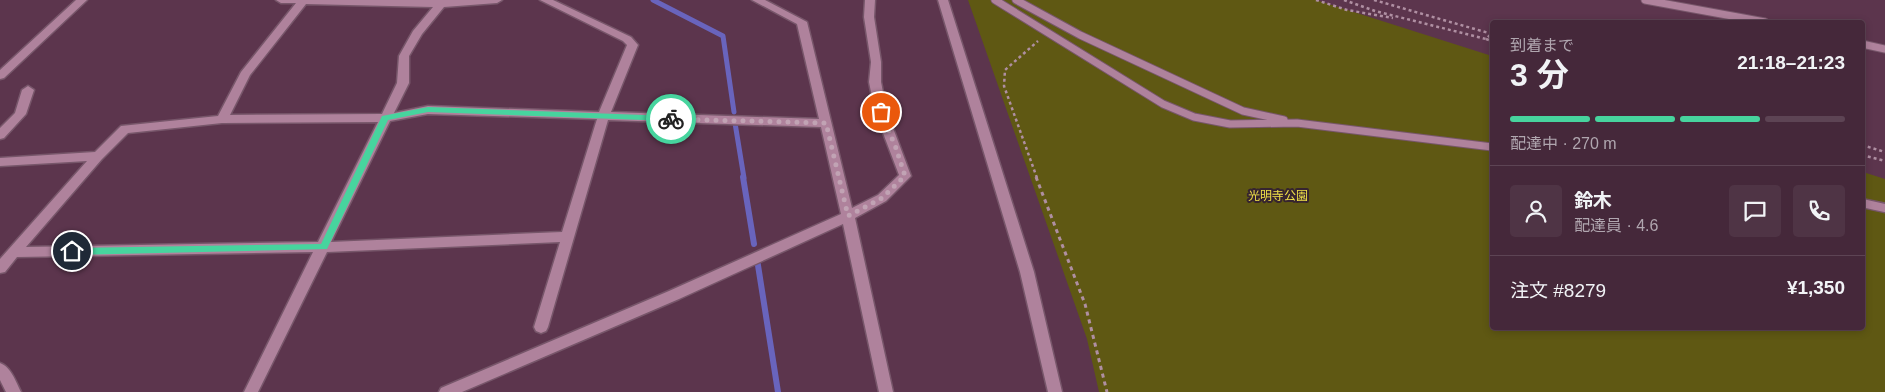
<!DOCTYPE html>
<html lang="ja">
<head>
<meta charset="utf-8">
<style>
	:root { --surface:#45283a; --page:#4f3445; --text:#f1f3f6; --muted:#b0a6af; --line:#5d4454; --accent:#47d49e }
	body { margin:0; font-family:Helvetica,"Noto Sans JP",sans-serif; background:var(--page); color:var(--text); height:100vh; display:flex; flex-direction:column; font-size:19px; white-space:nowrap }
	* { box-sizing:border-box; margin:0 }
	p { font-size:16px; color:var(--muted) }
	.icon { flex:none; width:28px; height:28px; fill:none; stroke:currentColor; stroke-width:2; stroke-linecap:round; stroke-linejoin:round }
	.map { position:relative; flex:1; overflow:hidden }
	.details { position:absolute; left:1490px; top:20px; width:375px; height:310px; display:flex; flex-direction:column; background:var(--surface); border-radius:5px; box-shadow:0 2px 8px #0003,0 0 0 1px var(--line) }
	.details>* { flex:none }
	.pin { position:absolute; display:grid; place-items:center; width:42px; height:42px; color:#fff; margin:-21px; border:2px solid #fff; border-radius:50%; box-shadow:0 1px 5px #0007 }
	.courier { position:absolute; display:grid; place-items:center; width:50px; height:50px; margin:-25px; border:4px solid #47d49e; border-radius:50%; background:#fff; color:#222; box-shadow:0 1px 6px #0007 }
	.summary em { font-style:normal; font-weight:700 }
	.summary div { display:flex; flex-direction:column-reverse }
	.summary { display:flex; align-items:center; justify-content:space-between; height:85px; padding:0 20px }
	h1 { font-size:32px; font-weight:700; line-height:38px }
	.bar { display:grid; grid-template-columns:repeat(4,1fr); gap:8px 5px; align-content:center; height:60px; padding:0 20px }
	.bar i { height:6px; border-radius:4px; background:var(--line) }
	.bar .on { background:var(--accent) }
	.bar p { grid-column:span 4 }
	.line { display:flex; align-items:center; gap:12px; padding:0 20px; border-top:1px solid var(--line) }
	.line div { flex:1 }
	.round { display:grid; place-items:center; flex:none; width:52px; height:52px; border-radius:5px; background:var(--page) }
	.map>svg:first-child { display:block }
	.green { fill:#5f5813 }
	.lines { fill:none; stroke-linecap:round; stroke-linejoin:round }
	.stream-far1 { stroke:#6964bd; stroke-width:5 }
	.stream { stroke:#6964bd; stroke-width:6 }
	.service-far1-casing { stroke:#77566a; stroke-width:9 }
	.service-casing { stroke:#77566a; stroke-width:11 }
	.minor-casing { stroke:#77566a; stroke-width:3 }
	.secondary-casing { stroke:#77566a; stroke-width:3 }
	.path-far1 { stroke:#af8fa2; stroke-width:2.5; stroke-dasharray:3 3; stroke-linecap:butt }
	.path { stroke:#af8fa2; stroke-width:3; stroke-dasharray:4 4; stroke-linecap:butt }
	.service-far1 { stroke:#af829c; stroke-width:7 }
	.service { stroke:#af829c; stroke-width:8 }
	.minor { fill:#af829c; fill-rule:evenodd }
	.secondary { fill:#af829c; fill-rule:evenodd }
	.route { fill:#47d49e }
	.done { stroke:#c1a3b4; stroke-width:5; stroke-dasharray:0 9 }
	.labels { text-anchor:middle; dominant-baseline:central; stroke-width:4; stroke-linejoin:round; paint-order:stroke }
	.park-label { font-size:12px; fill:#f0e148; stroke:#36242f }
</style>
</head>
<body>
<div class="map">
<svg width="1885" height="392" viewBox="0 0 1885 392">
	<rect width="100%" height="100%" fill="#5c354d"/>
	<!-- green -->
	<path class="green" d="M968,0H1316L1492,56V328H1862L1863,172L1885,179V392H1099L1087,339Z"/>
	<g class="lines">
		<!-- stream-far1 -->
		<path class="stream-far1" d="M653,0L723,36L734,112
			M735,123L744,178"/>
		<!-- stream -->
		<path class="stream" d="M743,177L754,244
			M757,259L778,392"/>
		<defs>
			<path id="service-far1" d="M995,0L1163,104L1194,117L1230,124L1297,123L1492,147
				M1016,0L1080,35L1243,111L1284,120
				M1645,0L1765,22
				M1862,44L1885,49"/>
			<path id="service" d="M1862,203L1885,208"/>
			<path id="minor" d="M76,0H87L4,78L0,79V70Z
				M276,0H502L497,3L444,7L422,34L409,56V83L394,113L428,106L599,112L627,45L623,41L540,0H553L631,37L638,45L611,112L819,119L797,24L752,0H765L807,22L852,208L878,195L899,175L875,112L869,82L871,62L864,17L865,0H875L874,17L881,62V82L887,112L911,176L886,201L855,218L893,392H879L843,224L679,299L462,392H439L441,388L669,291L841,214L821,127L608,120L548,327L546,331L541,333L536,331L534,327L560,242L327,252L258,392H244L313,252L17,257L5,272L0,273V259L87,161L0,166V158L95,152L121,126L218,116L241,72L296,3H281ZM306,4L433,7L413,31L399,56L397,83L382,114L230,115L250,75ZM428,114L597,119L562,232L331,242L390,121ZM378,122L318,242L26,247L102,159L128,133L222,123Z
				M938,0H948L1034,272L1062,392H1048L1020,272Z
				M28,86L34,90L26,114L4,138L0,139V128L15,113L22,90Z"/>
			<path id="secondary" d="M0,363C11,367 16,382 21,392H6L0,380Z"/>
		</defs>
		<!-- service-far1 casing -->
		<use href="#service-far1" class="service-far1-casing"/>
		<!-- service casing -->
		<use href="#service" class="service-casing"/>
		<!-- minor casing -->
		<use href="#minor" class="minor-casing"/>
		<!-- secondary casing -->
		<use href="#secondary" class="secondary-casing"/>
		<!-- path-far1 -->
		<path class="path-far1" d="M1316,0L1347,10L1393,18
			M1344,0L1375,11L1486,39L1491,34
			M1374,0L1492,34
			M1486,39L1492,41
			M1862,145L1885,152
			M1862,155L1885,161
			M1037,178L1004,86L1005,70L1038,41"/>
		<!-- path -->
		<path class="path" d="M1036,177L1085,304L1107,392"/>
		<!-- service-far1 -->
		<use href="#service-far1" class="service-far1"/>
		<!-- service -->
		<use href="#service" class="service"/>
		<!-- minor -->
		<use href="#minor" class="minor"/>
		<!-- secondary -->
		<use href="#secondary" class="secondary"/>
	</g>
	<!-- route -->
	<path class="route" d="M428,107L671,116L675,119L671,121L428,112L388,120L327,249L72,255L68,251L72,248L321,244L382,116Z"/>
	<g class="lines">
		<!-- done -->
		<path class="done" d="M671,119L826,123L848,216L882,198L905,176L896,148L881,112"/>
	</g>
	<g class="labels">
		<!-- park labels -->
		<g class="park-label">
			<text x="1278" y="196">光明寺公園</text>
		</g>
	</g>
</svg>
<div class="pin" style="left:881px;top:112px;background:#ea580c"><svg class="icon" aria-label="bag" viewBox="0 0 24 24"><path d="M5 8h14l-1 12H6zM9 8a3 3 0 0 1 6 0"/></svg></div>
<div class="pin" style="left:72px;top:251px;background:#1f2937"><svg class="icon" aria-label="home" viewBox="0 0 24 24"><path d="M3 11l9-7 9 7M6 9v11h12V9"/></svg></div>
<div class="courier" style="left:671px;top:119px"><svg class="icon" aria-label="bike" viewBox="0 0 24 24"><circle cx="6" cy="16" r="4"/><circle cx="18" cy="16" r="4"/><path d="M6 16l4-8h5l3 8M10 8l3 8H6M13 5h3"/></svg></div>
<section class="details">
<div class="summary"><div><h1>3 分</h1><p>到着まで</p></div><em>21:18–21:23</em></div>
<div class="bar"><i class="on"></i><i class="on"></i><i class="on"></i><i></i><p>配達中 · 270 m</p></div>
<div class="line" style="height:90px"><a class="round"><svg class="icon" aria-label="person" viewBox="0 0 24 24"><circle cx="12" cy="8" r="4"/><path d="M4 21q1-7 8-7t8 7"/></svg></a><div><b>鈴木</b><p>配達員 · 4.6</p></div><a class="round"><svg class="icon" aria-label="chat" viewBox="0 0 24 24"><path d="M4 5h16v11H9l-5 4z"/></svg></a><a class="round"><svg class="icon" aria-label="phone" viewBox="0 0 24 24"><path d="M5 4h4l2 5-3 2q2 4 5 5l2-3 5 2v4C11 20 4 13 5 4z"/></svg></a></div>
<div class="line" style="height:65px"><div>注文 #8279</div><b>¥1,350</b></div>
</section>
</div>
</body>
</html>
